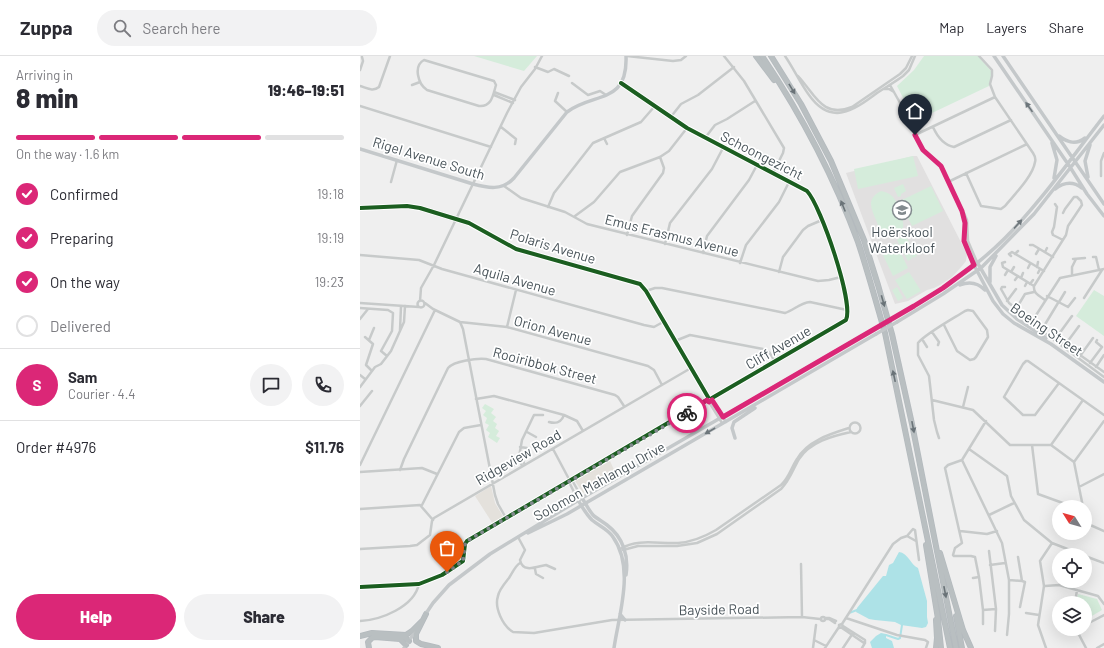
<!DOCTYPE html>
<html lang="en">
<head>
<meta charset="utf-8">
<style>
	:root { --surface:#fff; --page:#f2f2f3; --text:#2b2b33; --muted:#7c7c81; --line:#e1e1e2; --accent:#db2777 }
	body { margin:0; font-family:Barlow,sans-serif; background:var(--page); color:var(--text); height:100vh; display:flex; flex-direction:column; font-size:15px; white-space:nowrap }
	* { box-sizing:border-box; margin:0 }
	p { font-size:13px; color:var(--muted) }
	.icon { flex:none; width:22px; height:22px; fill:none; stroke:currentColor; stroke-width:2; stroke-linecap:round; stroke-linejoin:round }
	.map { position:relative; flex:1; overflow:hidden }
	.details { display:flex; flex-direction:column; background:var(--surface); width:360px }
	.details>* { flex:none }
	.needle { width:26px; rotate:307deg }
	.fabs { position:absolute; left:692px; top:444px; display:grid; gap:8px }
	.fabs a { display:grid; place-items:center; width:40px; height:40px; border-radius:50%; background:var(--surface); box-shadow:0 4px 16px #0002; font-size:20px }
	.pin { position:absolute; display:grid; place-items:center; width:34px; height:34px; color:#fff; margin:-41px -17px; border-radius:50% 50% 50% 0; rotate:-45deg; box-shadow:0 0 4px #0007 }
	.pin .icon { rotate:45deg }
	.courier { position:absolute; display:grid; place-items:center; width:40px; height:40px; margin:-20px; border:3px solid #db2777; border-radius:50%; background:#fff; color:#222; box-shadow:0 1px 5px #0007 }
	.headline em { font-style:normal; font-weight:800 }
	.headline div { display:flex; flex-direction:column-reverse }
	.headline { display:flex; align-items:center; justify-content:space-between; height:68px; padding:0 16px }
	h1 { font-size:26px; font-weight:800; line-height:30px }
	.bar { display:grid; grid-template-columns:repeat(4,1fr); gap:6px 4px; align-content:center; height:48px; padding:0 16px }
	.bar i { height:5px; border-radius:3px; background:var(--line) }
	.bar .on { background:var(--accent) }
	.bar p { grid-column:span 4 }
	.line { display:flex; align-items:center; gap:10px; padding:0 16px; border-top:1px solid var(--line) }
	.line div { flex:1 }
	.round { display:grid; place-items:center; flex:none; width:42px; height:42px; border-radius:21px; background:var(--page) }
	ol { padding:0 16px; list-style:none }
	li { display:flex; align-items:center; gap:12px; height:44px }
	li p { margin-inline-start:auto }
	li .icon { padding:4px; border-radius:50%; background:var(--accent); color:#fff; stroke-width:4 }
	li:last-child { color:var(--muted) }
	li i { width:22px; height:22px; border:2px solid var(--line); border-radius:50% }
	.cta { display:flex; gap:8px; margin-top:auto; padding:8px 16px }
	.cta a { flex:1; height:46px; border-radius:24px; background:var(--accent); color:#fff; font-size:16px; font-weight:800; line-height:46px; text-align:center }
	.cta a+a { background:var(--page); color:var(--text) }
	header { display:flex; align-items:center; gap:24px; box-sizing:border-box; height:56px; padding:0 20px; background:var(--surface); border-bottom:1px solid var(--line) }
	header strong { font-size:19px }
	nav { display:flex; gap:22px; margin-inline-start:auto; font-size:14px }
	.search { width:280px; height:36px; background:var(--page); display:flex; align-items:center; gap:10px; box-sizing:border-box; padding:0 14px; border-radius:22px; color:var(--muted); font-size:15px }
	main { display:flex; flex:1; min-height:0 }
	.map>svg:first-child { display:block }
	.commercial { fill:#e4e1dc }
	.education { fill:#e1e0e0 }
	.green { fill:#d5ecdb }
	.water { fill:#ade2e7 }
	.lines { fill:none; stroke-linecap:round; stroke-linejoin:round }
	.canal { stroke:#ade2e7; stroke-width:2 }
	.highway-casing { stroke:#b4babe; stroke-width:6 }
	.minor { stroke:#c7caca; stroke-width:2.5 }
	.major { stroke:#c4c8ca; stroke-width:3.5 }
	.highway { stroke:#b9bfc1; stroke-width:4.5 }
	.major-bridge { stroke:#c4c8ca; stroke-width:3.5 }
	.cycleway-casing { stroke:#fff; stroke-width:6 }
	.cycleway { stroke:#1b5e20; stroke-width:4 }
	.oneway { fill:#6a7378 }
	.oneway2 { fill:#6d767b }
	.done { stroke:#828a8e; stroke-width:4; stroke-dasharray:0 7.2 }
	.route { stroke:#db2777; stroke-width:5 }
	.labels { text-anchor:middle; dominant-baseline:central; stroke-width:3.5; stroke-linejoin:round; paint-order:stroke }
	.street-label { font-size:14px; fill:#485359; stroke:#fff }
	.poi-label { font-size:14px; fill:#485359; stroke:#fff }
</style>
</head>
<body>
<header>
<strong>Zuppa</strong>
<div class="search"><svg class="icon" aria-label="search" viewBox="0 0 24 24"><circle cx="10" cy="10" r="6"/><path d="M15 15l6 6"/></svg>Search here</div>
<nav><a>Map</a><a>Layers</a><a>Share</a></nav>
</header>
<main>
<section class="details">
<div class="headline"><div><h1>8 min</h1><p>Arriving in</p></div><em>19:46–19:51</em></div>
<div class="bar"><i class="on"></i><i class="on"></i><i class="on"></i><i></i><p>On the way · 1.6 km</p></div>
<ol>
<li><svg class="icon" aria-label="check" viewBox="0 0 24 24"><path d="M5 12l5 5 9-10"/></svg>Confirmed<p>19:18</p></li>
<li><svg class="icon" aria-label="check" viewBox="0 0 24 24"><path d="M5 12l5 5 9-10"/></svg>Preparing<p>19:19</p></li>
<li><svg class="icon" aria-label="check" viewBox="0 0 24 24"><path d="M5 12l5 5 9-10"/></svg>On the way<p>19:23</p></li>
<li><i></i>Delivered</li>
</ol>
<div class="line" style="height:72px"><b class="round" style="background:var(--accent);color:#fff">S</b><div><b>Sam</b><p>Courier · 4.4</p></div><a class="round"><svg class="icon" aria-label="chat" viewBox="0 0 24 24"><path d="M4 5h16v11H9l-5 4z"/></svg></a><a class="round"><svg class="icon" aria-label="phone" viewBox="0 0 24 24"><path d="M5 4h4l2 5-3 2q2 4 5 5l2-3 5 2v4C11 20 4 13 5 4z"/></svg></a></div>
<div class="line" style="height:52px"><div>Order #4976</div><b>$11.76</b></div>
<div class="cta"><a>Help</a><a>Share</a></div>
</section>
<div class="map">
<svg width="744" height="592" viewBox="0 0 744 592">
	<rect width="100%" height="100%" fill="#efefef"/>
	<!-- commercial -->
	<path class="commercial" d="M250,405L256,418L223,437L215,425Z
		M131,430L135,447L144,462L133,468L115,440Z"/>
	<!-- education -->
	<path class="education" d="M553,100H557L607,198L606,205L602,210L592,221L580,229L574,232L567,234L548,245L535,248L514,192L486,117Z"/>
	<!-- green -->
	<path class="green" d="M114,0H177L164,15Z
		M564,0H618L632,16L629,30L555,65L537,30L554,14Z
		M553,100L558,120L498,133L494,113Z
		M543,128L546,135L541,138V140L538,141L534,132Z
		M571,130L583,155L552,170L540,145Z
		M521,135C525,136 529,137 532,140C537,144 545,165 543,171C541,179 530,183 523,177C519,174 518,169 516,164C511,152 506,143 521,135Z
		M545,179L557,200L553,202L548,194L552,202L548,205L537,184Z
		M536,187L548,212L533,220L521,195Z
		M549,216L561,235L547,243L535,224Z
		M537,231L543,242L538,245L532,234Z
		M734,234L744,240V280L716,260Z
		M125,348L134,353L131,357L136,361L133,365L137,368L135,372L139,375L136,380L140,382L137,387L128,381L130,377L126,374L129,369L125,367L127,362L123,359L126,355L122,352Z
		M718,538L737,543L742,554L725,564V547H716Z"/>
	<!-- water -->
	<path class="water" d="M539,496C548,497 551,509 558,512L567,545V561L568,567L566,571L562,572L541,569L535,566L515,564L509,563L496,556L497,552L523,520H526L529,509L533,507Z
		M521,577L526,578V582L532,585L534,592H512L510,586L516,580Z"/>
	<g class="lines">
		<!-- canal -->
		<path class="canal" d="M489,557L497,554
			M526,579L538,583L540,582L542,569"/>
		<defs>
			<path id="highway" d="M396,0L414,24
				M402,0C441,58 474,121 498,186C508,216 516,246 525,277L590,592
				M411,0L441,48L471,105L504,184L518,229L532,278L552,368L596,592
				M566,489L578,563L581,592
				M580,497L603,574L611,592
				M66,558L56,578V585L61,588L78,592
				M596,560L602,592
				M576,564L577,582L576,592
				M42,579L49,585
				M0,580L12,577L46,579L52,575L62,565
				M9,592L8,586L12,582L15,581L40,583L46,589"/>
		</defs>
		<!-- highway casing -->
		<use href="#highway" class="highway-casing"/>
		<!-- minor -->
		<path class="minor" d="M267,0L313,5L321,4L326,0
			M364,0L384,25L424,92L423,97L413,117
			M425,0C434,13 440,27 449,39C471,70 493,55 517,37C526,31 535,26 543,20L549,14L555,0
			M64,4L134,25L136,29C133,39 132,51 119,50L67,34C58,28 53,10 64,4Z
			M175,11L188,16L194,13L209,20
			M0,14L3,5L2,1
			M438,20C455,38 462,63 492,51L540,18L546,12L552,0
			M212,27L228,39L240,35L246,39
			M261,27L327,72L447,135C461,150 494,247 486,264L352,342
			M52,29L60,26
			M530,29L544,54L559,88L563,93L580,108L586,121L604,159L605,167L604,185L614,209
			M0,30C7,32 13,36 19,31L30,0
			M524,33H529L534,36
			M134,36L155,44
			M198,37L195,45L207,56
			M134,39L153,47
			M0,50L131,91
			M310,62L321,48L338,39L374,11
			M141,71L156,83L155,88
			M573,71C577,80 584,89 594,91L651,64
			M555,79L635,41
			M244,82L247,88
			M345,82L355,69L367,63L395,45
			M606,117L621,150L641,153L645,150C654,139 673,120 675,106C676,103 675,100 673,97L635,41L630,28L632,20V14L619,0
			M741,120V105L744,97
			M31,126L37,104
			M588,126L667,88
			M144,130L161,142L205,156L227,168L239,171L458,225L469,224L481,221
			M695,148L697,151L694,171L692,176L693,179L703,184
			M188,151L194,137L233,87L281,66L294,51
			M0,152L47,150L60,152L109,167L156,193L280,228L286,235L348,341
			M604,157L607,164L608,185L617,206
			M215,160L234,146L260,116L300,101L309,95L327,72
			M267,179L272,160L303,117L304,112L300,101
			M305,188L310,167L352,113L363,92
			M670,189H673L693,201
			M685,196L687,192
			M343,197L347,180L389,124L397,109
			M655,198L658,195
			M676,198L679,193
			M0,199L59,204L82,213L284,269L294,271L303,266
			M651,200L649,198L652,196L684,215
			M733,201H736L739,214
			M713,203L725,202
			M645,206L642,207L643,211L674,230
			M380,207L386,189L419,146L429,126
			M677,211L678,206
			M668,212L670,208
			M744,213L700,222L671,267L744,321
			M419,216L423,201L443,174L448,170L462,164
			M651,216L654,211
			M678,217L680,213
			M645,219L648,214
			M712,219V211L716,203
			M661,222L663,217
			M655,224L658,220
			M670,228L673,224
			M665,230L667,226
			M645,231H642L641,233L649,247L654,251L659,248L665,238L674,236
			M286,235L295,232H302L425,257C434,254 440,247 450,246L487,254
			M687,240L708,251L715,242
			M724,242L742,214
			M685,244C680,240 673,238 674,230L706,179L708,170L722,149L721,145L717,141H714L705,153L703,157
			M57.5 248a3.5 3.5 0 1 1 7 0a3.5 3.5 0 1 1-7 0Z
			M60,245L61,232L74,209L147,57L161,31L175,13L182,0
			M647,245L656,233
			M699,246L705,236
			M0,247L59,251
			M65,247L73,253L100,266L147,271L288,310L294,314L302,329
			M0,252L28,254L33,257L32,275L21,295L27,300
			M712,260L696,282L744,316
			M0,263L8,253
			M100,266L103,273L135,439L138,448L146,462
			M147,271L156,234
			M40,274L41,250
			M681,275L698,247
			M572,276L579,286L578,289
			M5,281L13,288L6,309L12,315
			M562,283L567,291
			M9,284L14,272
			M315,285L330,279L403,293L409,296L415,305
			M705,289L719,270
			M720,300L733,282
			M730,307L742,291L736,286L737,284
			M736,311L744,299
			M0,319L5,323
			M699,327L675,359H663L644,341L663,308L666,305H668L744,359
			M0,331L15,311L21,308L31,295L44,266L45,250
			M116,343L134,340L204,359L217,365L223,375
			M352,344L366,366
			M572,344L613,354L650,389H691L714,406L723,451
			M349,346L362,367
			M0,350L12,335
			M603,351L608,331
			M626,365L602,404L588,409L585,412L602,487L595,492L593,499L594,500H611L615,501L619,521L623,554L636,553L629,495
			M189,366C196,368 201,367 204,359
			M489.5 372a5.5 5.5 0 1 1 11 0a5.5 5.5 0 1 1-11 0Z
			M167,376L176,381
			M579,382L577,376L574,364L569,320L558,299V287C565,278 594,262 605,255L608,254L613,255L627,274L628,281L616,301L614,303L610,304L597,295L584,269
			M672,389L678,438L711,450L722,447
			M691,389L723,344
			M160,391L167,392
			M193,393L210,425
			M609,393L647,420L651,440L664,464L692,487L723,499
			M159,402L162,410
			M159,402L162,403L165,409
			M602,404L642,487L649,524V558L647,579
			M714,406L744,365
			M0,409L75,254
			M155,409L159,401L162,384L174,359H183
			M40,414L44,403L88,312C94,305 117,302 126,303L255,339L258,341L264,350
			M0,416L62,412L77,418
			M212,424L222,442
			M209,426L218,444
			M719,431L744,418
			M62,449L99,376L104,372L121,369
			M0,453L60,449L73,464
			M629,459L654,447
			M725,461L728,468L744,475
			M600,475L627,478L637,475
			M547,480L553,473L555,474L559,504
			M158,481L165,494L160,504C163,518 178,510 186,509L195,513
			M0,493L50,490L57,489L70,479L72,465L74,462L331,312
			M260,493C278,482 298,488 318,487C332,486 344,481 356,474L421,429C429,422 431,412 437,403C447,385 470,378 489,372
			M263,494L278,490H317L337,487L357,478L421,433C430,424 433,413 439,403C450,386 472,380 491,376
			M725,500L744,507
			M160,507C155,510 153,516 149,522C145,527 139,534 138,540C134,552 143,570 153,576L174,577L252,564L442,561L460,563
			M441,508L442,561
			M630,509L645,507
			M175,513L176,518L183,522
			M613,522L619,521
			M649,524L662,525L658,501
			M685,530L699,529L738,540L744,548
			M0,531L59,528L82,519L103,505L105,488L107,485L347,344
			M715,547L717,534
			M660,551L665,526L662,525
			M666,557L679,559
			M461 563a2 2 0 1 1 4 0a2 2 0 1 1-4 0Z
			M465,562H469L476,565
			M486,562L537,579L565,584L568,586L566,592
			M465,563H469L475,567
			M0,565C21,564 54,551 59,528
			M482,568L479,569V572L483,571L482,568L533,488L541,482L547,480L556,485
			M623,568V554
			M725,569L744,559
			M483,570L505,584V587
			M482,572L504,587
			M716,573L726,592
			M635,575L636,553
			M454,584L466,590
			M453,592L456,569
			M465,592L479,571
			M483,592L493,577
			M502,592L505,587
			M686,592L678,569L684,530L680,505L692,487
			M737,592L744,588"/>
		<!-- major -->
		<path class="major" d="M634,0L710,111L727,138L744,160
			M643,0L744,148
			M699,80C708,87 716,89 725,82
			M692,87L697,104L694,122
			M0,93L113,128C128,132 142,135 154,122L207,56C233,36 268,49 266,0
			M728,121L725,105L730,89
			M695,133C704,126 713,125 722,132
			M617,206L642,249L657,263L686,282
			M614,209L633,245L643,258L654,267L691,288L744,326
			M630,226V211L636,200
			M600,229C610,225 618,227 625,234
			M535,261C573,240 612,215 644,183C681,146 712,101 744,60
			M537,266L583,238L621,212L674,158L744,69
			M375,382L372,372L374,366L395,352
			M222,442C226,448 229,455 234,460C238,463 243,466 247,469C263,481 269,500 266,519
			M218,444C222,451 226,458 232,464C239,470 248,473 253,481C275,512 259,558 254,592
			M168,477L207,458L516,278
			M260,558L265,564
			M65,559L73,547L89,529L130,498L222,442L514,273
			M44,592L57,573"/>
		<!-- highway -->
		<use href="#highway" class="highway"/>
		<!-- major-bridge -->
		<path class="major-bridge" d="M514,273L535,261
			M516,278L537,266"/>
		<defs>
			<path id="cycleway" d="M261,27L327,72L447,135C461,150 494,247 486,264L352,342
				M0,152L47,150L60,152L109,167L156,193L280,228L286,235L348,341
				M0,531L59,528L82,519L103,505L105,488L107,485L347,344"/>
		</defs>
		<!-- cycleway casing -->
		<use href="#cycleway" class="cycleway-casing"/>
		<!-- cycleway -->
		<use href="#cycleway" class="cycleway"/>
	</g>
	<!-- one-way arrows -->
	<defs><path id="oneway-solid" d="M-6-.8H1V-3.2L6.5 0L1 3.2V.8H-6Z"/></defs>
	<g class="oneway">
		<use href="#oneway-solid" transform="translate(432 33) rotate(59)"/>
		<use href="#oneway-solid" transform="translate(483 150) rotate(-112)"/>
		<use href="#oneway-solid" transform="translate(523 245) rotate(74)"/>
		<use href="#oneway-solid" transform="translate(534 320) rotate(-102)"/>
		<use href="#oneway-solid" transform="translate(553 371) rotate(79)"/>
		<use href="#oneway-solid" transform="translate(585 536) rotate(79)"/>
	</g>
	<g class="oneway2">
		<use href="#oneway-solid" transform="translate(669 51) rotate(-125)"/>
		<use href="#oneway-solid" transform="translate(658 168) rotate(-48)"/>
		<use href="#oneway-solid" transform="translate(350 375) rotate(150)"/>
	</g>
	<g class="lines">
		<!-- done -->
		<path class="done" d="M87,516L103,505L105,488L107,485L327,357"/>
		<!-- route -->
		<path class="route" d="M327,357L347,344L349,346L352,344L363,361L554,250L583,232L614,209L604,185L605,167L602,155L581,110L563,94L555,79"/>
	</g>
	<!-- icons -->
	<defs>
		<symbol id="school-ring" viewBox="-11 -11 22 22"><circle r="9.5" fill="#fff" stroke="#828a8e" stroke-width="1.5"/><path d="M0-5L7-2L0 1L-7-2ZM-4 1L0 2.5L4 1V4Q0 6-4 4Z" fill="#828a8e"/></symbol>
	</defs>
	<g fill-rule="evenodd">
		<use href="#school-ring" x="531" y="143" width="22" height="22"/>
	</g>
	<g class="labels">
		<!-- street labels -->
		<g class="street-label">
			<text transform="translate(402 99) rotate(27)">Schoongezicht</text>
			<text transform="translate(69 102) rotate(17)">Rigel Avenue South</text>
			<text transform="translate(312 179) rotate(14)">Emus Erasmus Avenue</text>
			<text transform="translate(193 190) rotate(17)">Polaris Avenue</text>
			<text transform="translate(155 223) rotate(16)">Aquila Avenue</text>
			<text transform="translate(687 273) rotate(34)">Boeing Street</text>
			<text transform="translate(193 274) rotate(15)">Orion Avenue</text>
			<text transform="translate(418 291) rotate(-30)">Cliff Avenue</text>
			<text transform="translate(185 309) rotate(15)">Rooiribbok Street</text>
			<text transform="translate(158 401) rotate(-30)">Ridgeview Road</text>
			<text transform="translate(239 425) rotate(-29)">Solomon Mahlangu Drive</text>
			<text transform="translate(359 553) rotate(-1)">Bayside Road</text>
		</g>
		<!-- poi labels -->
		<g class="poi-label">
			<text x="542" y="175">Hoërskool<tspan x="542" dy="16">Waterkloof</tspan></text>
		</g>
	</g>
</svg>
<div class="fabs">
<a><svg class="needle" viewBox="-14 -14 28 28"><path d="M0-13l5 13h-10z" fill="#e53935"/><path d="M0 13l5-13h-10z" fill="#7c7c81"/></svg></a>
<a><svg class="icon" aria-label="locate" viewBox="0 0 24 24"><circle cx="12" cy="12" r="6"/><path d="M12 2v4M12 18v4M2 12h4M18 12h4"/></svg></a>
<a><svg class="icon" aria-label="layers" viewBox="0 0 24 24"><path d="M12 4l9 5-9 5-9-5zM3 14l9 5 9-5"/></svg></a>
</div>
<div class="pin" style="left:87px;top:516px;background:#ea580c"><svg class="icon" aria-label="bag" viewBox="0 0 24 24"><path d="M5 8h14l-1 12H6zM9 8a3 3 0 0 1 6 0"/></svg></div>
<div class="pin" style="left:555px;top:79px;background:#1f2937"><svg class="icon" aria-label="home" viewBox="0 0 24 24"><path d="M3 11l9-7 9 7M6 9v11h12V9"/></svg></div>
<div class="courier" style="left:327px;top:357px"><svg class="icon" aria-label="bike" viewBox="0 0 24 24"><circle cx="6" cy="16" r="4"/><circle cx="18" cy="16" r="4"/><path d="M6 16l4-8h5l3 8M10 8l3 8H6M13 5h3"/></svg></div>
</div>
</main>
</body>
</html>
